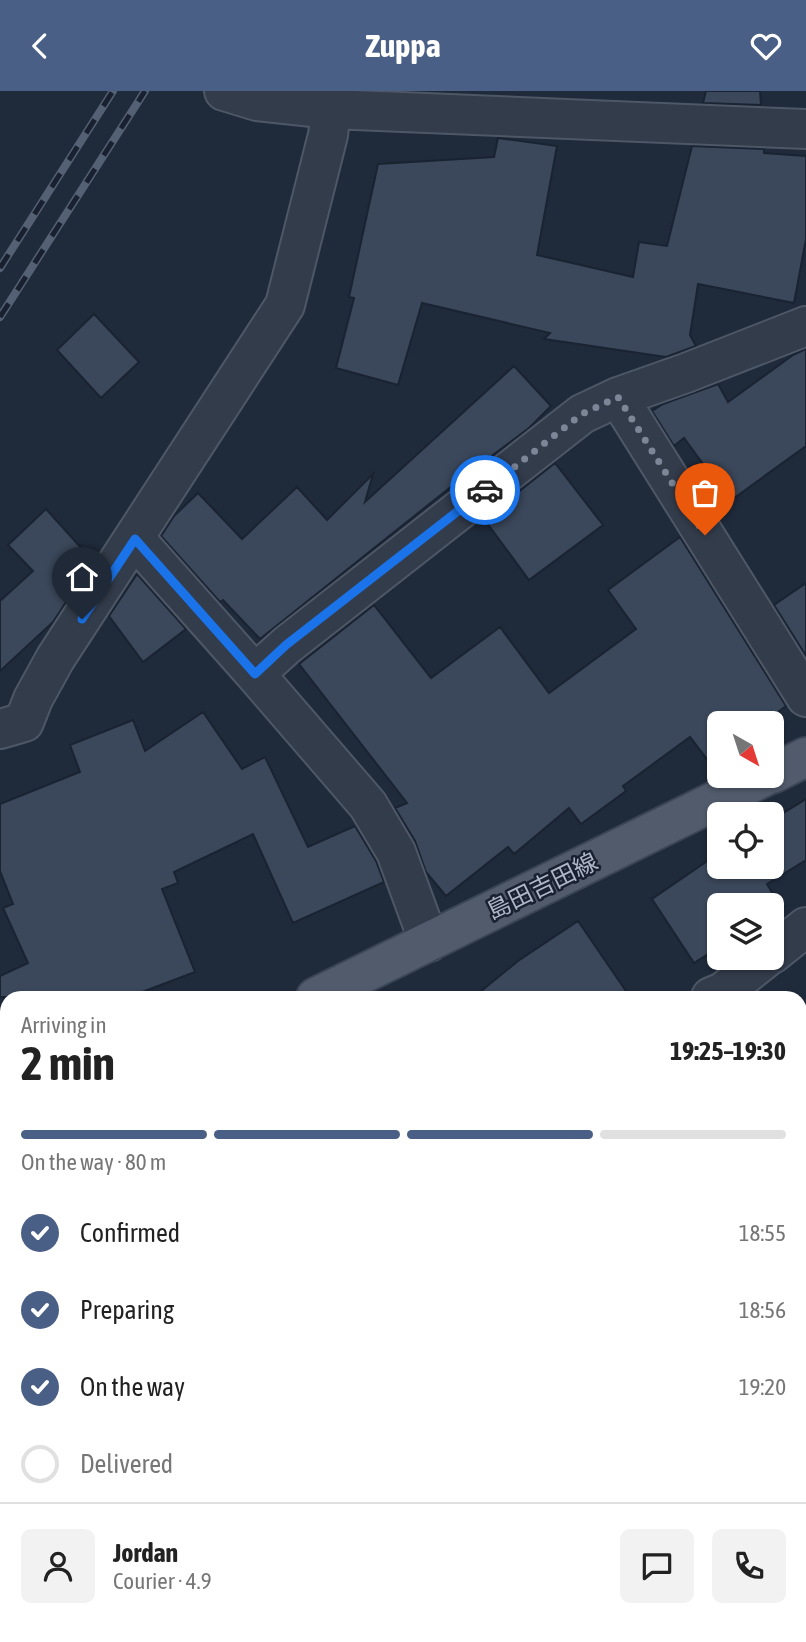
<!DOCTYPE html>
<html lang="en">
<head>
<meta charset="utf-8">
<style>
	:root { --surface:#fff; --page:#f2f2f2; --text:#222; --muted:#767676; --line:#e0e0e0; --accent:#4a5f85 }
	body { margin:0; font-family:"Asap Condensed","Noto Sans JP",sans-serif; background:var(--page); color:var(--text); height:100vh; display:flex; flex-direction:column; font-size:26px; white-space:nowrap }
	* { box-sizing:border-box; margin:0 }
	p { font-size:23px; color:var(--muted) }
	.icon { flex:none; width:38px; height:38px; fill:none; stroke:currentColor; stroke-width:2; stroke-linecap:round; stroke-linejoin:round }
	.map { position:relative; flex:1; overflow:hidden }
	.side { position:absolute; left:0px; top:900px; width:807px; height:653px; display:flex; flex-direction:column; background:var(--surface); border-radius:21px 21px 0 0; box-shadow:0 2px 5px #0004 }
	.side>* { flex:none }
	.needle { width:46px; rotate:141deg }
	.fabs { position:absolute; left:707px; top:620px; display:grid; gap:14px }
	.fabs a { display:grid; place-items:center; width:77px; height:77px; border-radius:10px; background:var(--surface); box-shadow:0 2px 5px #0004; font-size:35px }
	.pin { position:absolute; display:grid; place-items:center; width:60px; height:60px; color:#fff; margin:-72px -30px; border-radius:50% 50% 50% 0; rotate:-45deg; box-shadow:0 0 7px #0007 }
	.pin .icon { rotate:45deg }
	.courier { position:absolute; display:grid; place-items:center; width:70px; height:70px; margin:-35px; border:5px solid #1a73e8; border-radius:50%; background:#fff; color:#222; box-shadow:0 2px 9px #0007 }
	.summary em { font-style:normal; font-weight:700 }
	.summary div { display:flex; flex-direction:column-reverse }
	.summary { display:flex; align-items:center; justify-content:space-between; height:119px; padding:0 21px }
	h1 { font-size:46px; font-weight:700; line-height:52px }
	.bar { display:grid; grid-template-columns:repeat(4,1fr); gap:10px 7px; align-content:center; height:84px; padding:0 21px }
	.bar i { height:9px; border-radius:5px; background:var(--line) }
	.bar .selected { background:var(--accent) }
	.bar p { grid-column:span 4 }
	.line { display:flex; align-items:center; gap:18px; padding:0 21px; border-top:2px solid var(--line) }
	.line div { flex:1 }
	.round { display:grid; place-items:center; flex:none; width:74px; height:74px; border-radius:10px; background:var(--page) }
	ol { padding:0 21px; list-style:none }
	li { display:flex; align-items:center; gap:21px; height:77px }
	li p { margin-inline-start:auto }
	li .icon { padding:7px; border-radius:50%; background:var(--accent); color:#fff; stroke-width:4 }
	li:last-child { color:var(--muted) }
	li i { width:38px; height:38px; border:4px solid var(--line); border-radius:50% }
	header { display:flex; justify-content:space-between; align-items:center; height:91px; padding:0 21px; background:var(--accent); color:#fff; font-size:32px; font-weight:700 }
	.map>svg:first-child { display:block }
	.building { fill:#3b485b; stroke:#1a2332; stroke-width:2 }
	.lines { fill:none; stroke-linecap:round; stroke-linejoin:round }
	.minor-casing { stroke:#4e5766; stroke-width:42 }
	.major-casing { stroke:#3c4555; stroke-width:42 }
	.minor { stroke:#333c4b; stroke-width:38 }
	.major { stroke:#515b6c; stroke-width:38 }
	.rail-casing { stroke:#546073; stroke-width:8 }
	.rail { stroke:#192130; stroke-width:5; stroke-dasharray:16; stroke-linecap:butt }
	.done { stroke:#7c8697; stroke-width:7; stroke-dasharray:0 12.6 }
	.route { stroke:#1a73e8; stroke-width:9 }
	.labels { text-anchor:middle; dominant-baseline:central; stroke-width:5; stroke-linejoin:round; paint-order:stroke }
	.street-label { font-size:24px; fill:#aeb7c8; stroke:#192130 }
</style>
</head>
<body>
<header><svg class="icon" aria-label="back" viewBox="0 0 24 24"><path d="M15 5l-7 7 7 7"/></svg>Zuppa<svg class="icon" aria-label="heart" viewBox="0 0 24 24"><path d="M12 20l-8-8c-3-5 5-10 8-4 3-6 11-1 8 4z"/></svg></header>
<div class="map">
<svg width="806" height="1551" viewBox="0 0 806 1551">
	<rect width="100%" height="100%" fill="#1f2a3b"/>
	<!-- building -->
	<path class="building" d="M706,0H760L761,14L703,12Z
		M498,47L557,55L537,164L633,186L639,151L667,155L692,55L764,58V62L806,65V148L794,212L698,193L690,244L696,255L666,266L544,248L550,242L422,212L398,294L336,277L354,207L349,206L378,73L494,66Z
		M94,223L139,271L101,307L57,259Z
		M806,258V355L730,410L684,347L674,355L652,320L663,313L718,293L728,311L793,264Z
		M514,275L551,315L529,337L457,391L260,548L223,509L220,511L161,445L174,425L198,402L242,448L297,396L327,429L373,383L365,411Z
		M555,372L603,434L529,489L484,428Z
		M46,418L93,470L53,531L0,580V510L33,480L8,454Z
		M680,446L786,615L763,632H719V684L690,646L623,695L626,700L581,733L569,717L514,763L508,756L446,805L426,781L415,750L395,717L407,712L299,573L374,514L431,587L500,536L549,602L636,538L608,499Z
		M137,483L186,538L143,571L109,525Z
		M806,492V565L774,514Z
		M203,621L242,678L265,666L308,756L355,735L376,770L384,791L293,832L253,743L174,781L178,792L162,798L195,881L129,906H0V885L28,872L3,817L13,813L0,780V713L80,681L70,654L133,629L145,660Z
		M806,708V769L767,793L779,813L772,818V814H719V856L694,872L652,808L719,762V775H772V729Z
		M578,830L630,906H474L518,870Z"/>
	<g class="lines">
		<defs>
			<path id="minor" d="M224,0L257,10L331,18L806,38
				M618,306L806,606
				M135,448L255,583L287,554L582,323L618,306L686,282L806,235
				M255,583L368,714L396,761L429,851
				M0,638L24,631L33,608L55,568L285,214L328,44L331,18
				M772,863L806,836
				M711,906L723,901L767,866
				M800,1106L806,1071
				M800,1155L806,1194
				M0,1272L7,1270
				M800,1441L806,1432
				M482,1545L485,1551
				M69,1551L80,1545
				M651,1551L659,1545"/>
			<path id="major" d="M772,683L806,666
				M316,906L768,684
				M0,1061L7,1058"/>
		</defs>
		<!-- minor casing -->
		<use href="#minor" class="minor-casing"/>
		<!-- major casing -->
		<use href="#major" class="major-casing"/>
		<!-- minor -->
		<use href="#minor" class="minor"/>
		<!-- major -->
		<use href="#major" class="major"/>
		<defs>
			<path id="rail" d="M0,177L113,0
				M0,226L145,0"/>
		</defs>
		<!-- rail casing -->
		<use href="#rail" class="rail-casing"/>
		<!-- rail -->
		<use href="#rail" class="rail"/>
	</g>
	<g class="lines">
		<!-- done -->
		<path class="done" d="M485,399L582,323L618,306L705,444"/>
		<!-- route -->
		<path class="route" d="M82,528L135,448L255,583L286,554L485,399"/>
	</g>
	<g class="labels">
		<!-- street labels -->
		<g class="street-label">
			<text transform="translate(542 795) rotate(-26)">島田吉田線</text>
		</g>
	</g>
</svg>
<div class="fabs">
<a><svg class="needle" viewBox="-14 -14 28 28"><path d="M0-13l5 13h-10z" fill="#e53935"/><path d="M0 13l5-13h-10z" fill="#767676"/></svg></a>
<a><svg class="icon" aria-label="locate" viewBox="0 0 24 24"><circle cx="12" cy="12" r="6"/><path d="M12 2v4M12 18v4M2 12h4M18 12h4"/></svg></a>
<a><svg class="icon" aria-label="layers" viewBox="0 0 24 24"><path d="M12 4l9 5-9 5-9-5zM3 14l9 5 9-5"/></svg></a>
</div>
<div class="pin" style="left:705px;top:444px;background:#ea580c"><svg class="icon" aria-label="bag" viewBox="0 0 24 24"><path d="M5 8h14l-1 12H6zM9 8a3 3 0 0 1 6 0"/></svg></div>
<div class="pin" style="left:82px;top:528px;background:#1f2937"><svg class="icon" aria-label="home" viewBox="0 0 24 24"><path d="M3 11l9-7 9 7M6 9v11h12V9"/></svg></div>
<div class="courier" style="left:485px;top:399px"><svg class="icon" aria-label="car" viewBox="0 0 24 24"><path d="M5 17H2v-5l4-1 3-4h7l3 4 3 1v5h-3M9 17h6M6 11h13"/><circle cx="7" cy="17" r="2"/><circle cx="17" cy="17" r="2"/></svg></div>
<section class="side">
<div class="summary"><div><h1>2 min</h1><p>Arriving in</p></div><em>19:25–19:30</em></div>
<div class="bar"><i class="selected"></i><i class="selected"></i><i class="selected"></i><i></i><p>On the way · 80 m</p></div>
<ol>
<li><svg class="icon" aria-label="check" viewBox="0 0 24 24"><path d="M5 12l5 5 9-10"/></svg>Confirmed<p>18:55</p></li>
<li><svg class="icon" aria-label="check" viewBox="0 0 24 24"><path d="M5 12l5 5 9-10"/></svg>Preparing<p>18:56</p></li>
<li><svg class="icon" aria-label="check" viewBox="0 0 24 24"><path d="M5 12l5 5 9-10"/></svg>On the way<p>19:20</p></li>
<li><i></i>Delivered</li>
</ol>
<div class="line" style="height:126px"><a class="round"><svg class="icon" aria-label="person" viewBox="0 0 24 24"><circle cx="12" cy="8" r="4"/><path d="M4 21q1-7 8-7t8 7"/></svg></a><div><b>Jordan</b><p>Courier · 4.9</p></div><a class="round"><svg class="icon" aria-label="chat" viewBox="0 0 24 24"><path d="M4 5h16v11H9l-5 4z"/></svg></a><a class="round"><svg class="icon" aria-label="phone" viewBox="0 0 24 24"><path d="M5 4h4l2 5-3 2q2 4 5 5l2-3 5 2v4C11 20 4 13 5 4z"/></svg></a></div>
</section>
</div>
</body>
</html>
